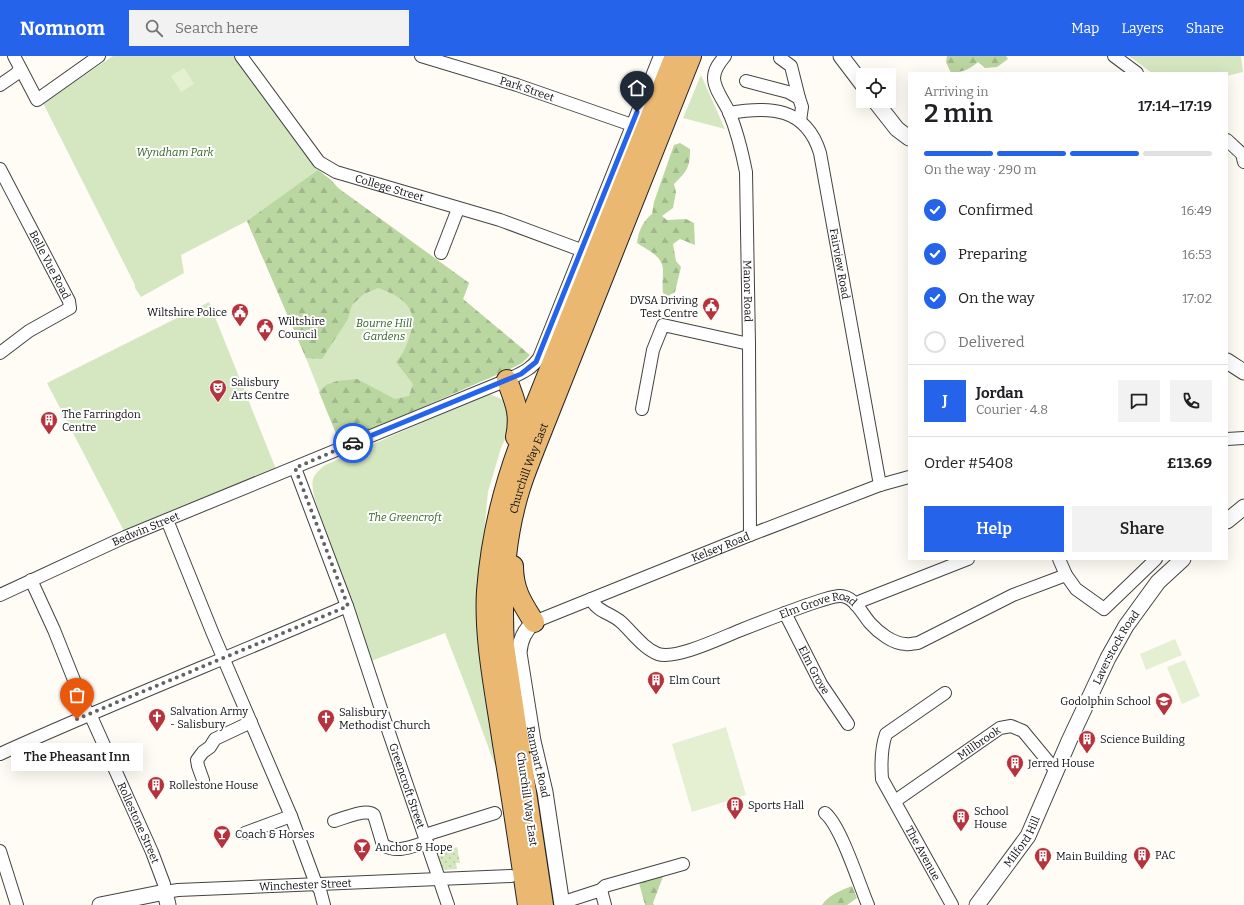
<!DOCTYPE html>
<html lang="en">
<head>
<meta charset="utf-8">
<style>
	:root { --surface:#fff; --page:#f2f2f2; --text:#202124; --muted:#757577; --line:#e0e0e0; --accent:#2563eb }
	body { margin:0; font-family:Bitter,serif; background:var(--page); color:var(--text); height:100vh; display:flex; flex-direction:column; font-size:15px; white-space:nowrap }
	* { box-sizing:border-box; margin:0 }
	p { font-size:13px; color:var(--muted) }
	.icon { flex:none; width:22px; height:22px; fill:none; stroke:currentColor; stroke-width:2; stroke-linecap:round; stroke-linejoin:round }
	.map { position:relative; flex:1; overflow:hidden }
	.details { position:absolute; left:908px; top:16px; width:320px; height:488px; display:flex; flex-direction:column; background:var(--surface); border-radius:0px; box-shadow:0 4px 16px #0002 }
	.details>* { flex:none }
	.fabs { position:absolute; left:856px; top:12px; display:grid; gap:8px }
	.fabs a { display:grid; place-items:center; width:40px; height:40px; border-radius:0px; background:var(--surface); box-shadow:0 4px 16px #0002; font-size:20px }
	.pin { position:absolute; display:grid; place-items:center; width:34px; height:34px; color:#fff; margin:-41px -17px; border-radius:50% 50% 50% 0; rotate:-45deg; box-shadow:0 0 4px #0007 }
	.pin .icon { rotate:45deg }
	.courier { position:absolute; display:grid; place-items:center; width:40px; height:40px; margin:-20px; border:3px solid #2563eb; border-radius:50%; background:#fff; color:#222; box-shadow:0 1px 5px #0007 }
	.bubble { position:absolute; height:28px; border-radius:0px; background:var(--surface); box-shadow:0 4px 16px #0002; font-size:13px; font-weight:600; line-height:28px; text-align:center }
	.overview em { font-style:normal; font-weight:600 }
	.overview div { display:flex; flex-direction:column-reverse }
	.overview { display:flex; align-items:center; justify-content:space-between; height:68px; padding:0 16px }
	h1 { font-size:26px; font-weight:600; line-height:30px }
	.bar { display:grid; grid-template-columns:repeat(4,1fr); gap:6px 4px; align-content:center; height:48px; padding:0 16px }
	.bar i { height:5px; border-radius:3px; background:var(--line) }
	.bar .active { background:var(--accent) }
	.bar p { grid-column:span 4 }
	.line { display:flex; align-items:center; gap:10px; padding:0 16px; border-top:1px solid var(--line) }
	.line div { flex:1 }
	.round { display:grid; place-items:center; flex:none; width:42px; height:42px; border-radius:0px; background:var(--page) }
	ol { padding:0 16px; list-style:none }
	li { display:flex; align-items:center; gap:12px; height:44px }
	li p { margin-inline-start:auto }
	li .icon { padding:4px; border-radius:50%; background:var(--accent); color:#fff; stroke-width:4 }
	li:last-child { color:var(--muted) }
	li i { width:22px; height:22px; border:2px solid var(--line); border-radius:50% }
	.action { display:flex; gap:8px; margin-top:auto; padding:8px 16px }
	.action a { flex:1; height:46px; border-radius:0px; background:var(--accent); color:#fff; font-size:16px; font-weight:600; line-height:46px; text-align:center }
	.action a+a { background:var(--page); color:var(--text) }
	header { display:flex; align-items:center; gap:24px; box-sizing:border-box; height:56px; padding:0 20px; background:var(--accent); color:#fff }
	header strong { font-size:19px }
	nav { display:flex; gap:22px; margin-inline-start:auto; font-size:14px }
	.search { width:280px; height:36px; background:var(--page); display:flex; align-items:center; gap:10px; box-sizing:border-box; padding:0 14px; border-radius:0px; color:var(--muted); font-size:15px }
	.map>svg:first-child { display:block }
	.grass { fill:#d5e7c0 }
	.forest { fill:url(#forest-firs) }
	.garden { fill:url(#garden-dots) }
	.pitch { fill:#e5efd1 }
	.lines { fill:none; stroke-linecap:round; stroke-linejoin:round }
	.minor-casing { stroke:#434343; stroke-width:14 }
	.tertiary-casing { stroke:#434343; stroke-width:17 }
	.trunk-casing { stroke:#212121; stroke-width:22 }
	.minor { stroke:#fff; stroke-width:12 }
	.tertiary { stroke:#fff; stroke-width:15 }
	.trunk { stroke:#eab870; stroke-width:20 }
	.done { stroke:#636360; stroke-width:4; stroke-dasharray:0 7.2 }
	.route { stroke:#2563eb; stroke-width:5 }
	.labels { text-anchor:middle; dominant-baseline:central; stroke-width:4; stroke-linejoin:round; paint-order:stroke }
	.street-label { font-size:11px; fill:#101010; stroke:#fff }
	.park-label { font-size:11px; font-style:italic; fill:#336425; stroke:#fff }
	.poi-label { font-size:11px; fill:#101010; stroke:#fff; text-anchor:start }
</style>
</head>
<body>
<header>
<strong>Nomnom</strong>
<div class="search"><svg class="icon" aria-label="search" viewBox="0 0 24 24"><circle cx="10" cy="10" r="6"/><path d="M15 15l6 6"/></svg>Search here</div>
<nav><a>Map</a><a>Layers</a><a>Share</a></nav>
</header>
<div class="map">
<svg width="1244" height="849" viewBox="0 0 1244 849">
	<defs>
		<pattern id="forest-firs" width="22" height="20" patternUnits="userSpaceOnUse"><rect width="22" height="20" fill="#bad6a1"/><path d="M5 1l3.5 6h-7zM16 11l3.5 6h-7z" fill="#9fb78a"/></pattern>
		<pattern id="garden-dots" width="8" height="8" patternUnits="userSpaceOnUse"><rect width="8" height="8" fill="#d5e7c0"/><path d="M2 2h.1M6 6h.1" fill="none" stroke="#b6c5a4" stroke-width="1.8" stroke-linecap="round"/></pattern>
	</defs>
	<rect width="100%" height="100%" fill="#fefcf5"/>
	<!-- grass -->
	<path class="grass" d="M113,0H234L318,114L331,124L338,132L469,227L463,243L499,275L522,307L340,387L306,302L247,165L181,199L184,217L141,241L135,232V229L43,47Z
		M1129,0H1241L1243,16L1227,20V17H1152Z
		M701,19L725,73L683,62Z
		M209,246L276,413L124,475L47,327Z
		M488,338C504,343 507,345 515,360L501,392L488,436L478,536V570L496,712L468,636L445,577L371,605L315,444C311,425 310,421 325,409Z"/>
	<!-- forest -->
	<path class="forest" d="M947,0H1006L1008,3L997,11L985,12L978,6C969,14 962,16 951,17L946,6Z
		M680,87L690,93C690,112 687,115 674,128L676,136L673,152L662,160L667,164L686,163L694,167L695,189L680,183L673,188L676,205L681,211L675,236L668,240L663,237C662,228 663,223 663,214C663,200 647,194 637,187C638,176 643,165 652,158L654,146L674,89Z
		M318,114L331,124L338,132L469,227L463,243L530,299L522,307L510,313L340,387L319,336L326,329L337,325L357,323L395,343L409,340L413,328L396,306C402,299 406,292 409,282C420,253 404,241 378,232L364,238L352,249L348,263L322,303L306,302L247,165Z
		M664,818L653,847L654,849H645L639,827Z
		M852,830L857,842L847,849H822C828,839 842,834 852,830Z"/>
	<!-- garden -->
	<path class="garden" d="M457,791L460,807H456L457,813L441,814L436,797Z"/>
	<!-- pitch -->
	<path class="pitch" d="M184,12L194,28L181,36L171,20Z
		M1175,583L1182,599L1146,614L1140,598Z
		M1185,604L1200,640L1182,648L1167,611Z
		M726,671L746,739L692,756L672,688Z"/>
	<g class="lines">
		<defs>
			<g id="minor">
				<path d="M14,0L37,44L99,0"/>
				<path id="s1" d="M241,0L319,106L336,116L500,164L581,194"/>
				<path id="s2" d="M421,0L517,29L632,69"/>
				<path id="s3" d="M725,0C720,6 714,13 714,22C714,33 724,45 729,56C737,75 742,96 746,116L749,288L750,479"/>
				<path d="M1114,0L1137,17"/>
				<path d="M780,2L791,10L799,42"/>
				<path d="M746,25L788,36L799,42L802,51L800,65"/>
				<path d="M0,29L16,18L20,13"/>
				<path id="s4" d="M729,57C769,50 806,51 820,97L880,429"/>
				<path d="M1227,84L1242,98L1244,106"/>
				<path id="s5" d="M0,113L69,245L70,252L29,275L0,297"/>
				<path d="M441,197L458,153"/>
				<path d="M642,353L653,294L663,269L749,288"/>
				<path d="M1227,383L1244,382"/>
				<path id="s6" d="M295,412L347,550L385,665L448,849"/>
				<path d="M167,464L213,578L291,760L316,828L320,834L324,849"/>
				<path d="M1059,503L1066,519L1076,533L1104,553L1156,503"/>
				<path id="s7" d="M31,524L54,574L86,654L90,658L152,796L164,828L165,836L178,834L511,820"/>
				<path id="s8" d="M0,539L125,481L507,324C519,318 531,314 539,302L660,0"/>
				<path id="s9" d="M591,543C597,556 611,557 621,566C633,577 643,592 658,598C676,604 723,581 741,574C763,565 785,557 807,549C817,546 828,541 839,540C854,539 862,558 870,567C878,576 893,588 906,588C909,589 914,587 918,587L1013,539L1066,519"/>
				<path d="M856,549L861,545L968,503"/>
				<path id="s10" d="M785,557L821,628L848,668"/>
				<path id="s11" d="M534,566L750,479L880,429L909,421"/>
				<path id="s12" d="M945,637L886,678C881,692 881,709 882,723L952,849"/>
				<path d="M0,698C115,646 232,600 347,550"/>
				<path d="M203,724L198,710L197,704L203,696L210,691L215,683L251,666"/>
				<path id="s13" d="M895,745L1000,672L1011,670L1023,675L1056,715"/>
				<path d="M825,757C841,770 859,828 868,849"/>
				<path d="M334,765C345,762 366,752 374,759L383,789C398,798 412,790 427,786"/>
				<path d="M245,777L291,760"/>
				<path d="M425,779L495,757"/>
				<path d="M0,795L17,849"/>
				<path d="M601,834L605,830L683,808"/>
				<path d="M561,847L601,834L605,849"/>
			</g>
			<g id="tertiary">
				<path d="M841,0L863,29"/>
				<path d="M875,45L897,73L909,82"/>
				<path d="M1227,305L1244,316"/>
				<path d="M1227,465L1244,451"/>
				<path id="s14" d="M534,566C524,575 520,584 519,597L533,685L545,736L562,849"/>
				<path d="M100,849L165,836L168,849"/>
				<path id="s15" d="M977,849L1028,780L1069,685L1108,602L1126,570L1158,526L1183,503"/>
			</g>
			<g id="trunk">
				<path d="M507,324C515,346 521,357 516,381"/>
				<path d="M513,510C513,534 522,547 534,566"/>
				<path d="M528,849C520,795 512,741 503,688C496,639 484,584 487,535C491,483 502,436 520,388L675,0"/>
				<path id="s16" d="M543,849L504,590C501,537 504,483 520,432C524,419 529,407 534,394L691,0"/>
			</g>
		</defs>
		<!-- minor casing -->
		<use href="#minor" class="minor-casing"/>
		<!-- tertiary casing -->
		<use href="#tertiary" class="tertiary-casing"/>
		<!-- trunk casing -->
		<use href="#trunk" class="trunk-casing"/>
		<!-- minor -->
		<use href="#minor" class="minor"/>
		<!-- tertiary -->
		<use href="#tertiary" class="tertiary"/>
		<!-- trunk -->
		<use href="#trunk" class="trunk"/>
	</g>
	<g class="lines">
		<!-- done -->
		<path class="done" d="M77,663L348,550L295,412L353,387"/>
		<!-- route -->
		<path class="route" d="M353,387L521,318L536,306L637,56"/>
	</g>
	<!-- icons -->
	<defs>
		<symbol id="civic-pin" viewBox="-11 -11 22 30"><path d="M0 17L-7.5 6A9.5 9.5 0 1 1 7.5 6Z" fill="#b5333c" stroke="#fff"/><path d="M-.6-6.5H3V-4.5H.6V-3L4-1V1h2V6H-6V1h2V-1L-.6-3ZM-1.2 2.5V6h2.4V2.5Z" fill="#fff"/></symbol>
		<symbol id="theatre-pin" viewBox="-11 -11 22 30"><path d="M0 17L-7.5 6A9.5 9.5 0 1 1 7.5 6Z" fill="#b5333c" stroke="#fff"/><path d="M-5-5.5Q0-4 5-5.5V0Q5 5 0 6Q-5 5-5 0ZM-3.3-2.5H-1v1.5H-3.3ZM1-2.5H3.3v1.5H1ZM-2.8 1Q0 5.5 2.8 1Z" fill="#fff"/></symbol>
		<symbol id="building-pin" viewBox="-11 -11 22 30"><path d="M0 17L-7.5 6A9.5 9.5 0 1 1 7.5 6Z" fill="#b5333c" stroke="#fff"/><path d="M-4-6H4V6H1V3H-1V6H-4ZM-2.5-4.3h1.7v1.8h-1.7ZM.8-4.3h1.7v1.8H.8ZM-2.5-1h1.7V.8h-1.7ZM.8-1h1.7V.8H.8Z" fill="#fff"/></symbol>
		<symbol id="school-pin" viewBox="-11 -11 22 30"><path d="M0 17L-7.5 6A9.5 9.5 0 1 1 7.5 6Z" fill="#b5333c" stroke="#fff"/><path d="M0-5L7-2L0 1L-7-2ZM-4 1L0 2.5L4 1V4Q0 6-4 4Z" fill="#fff"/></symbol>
		<symbol id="church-pin" viewBox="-11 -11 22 30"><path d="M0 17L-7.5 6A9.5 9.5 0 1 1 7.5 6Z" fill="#b5333c" stroke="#fff"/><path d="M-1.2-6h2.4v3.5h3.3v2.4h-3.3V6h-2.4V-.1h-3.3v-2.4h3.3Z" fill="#fff"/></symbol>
		<symbol id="bar-pin" viewBox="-11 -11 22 30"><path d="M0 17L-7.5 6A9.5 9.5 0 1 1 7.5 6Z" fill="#b5333c" stroke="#fff"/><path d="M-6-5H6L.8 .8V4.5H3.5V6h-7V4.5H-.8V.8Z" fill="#fff"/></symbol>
	</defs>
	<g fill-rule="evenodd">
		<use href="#civic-pin" x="701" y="240" width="20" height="27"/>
		<use href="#civic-pin" x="230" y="246" width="20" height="27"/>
		<use href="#civic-pin" x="255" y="261" width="20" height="27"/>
		<use href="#theatre-pin" x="208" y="322" width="20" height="27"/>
		<use href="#building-pin" x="39" y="354" width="20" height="27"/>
		<use href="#building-pin" x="646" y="614" width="20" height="27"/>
		<use href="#school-pin" x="1154" y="635" width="20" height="27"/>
		<use href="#church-pin" x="147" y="651" width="20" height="27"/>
		<use href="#church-pin" x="316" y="652" width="20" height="27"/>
		<use href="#building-pin" x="1077" y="673" width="20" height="27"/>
		<use href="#building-pin" x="1005" y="697" width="20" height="27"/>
		<use href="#building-pin" x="146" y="719" width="20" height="27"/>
		<use href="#building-pin" x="725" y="739" width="20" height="27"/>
		<use href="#building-pin" x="951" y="751" width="20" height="27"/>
		<use href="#bar-pin" x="212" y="768" width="20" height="27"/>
		<use href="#bar-pin" x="352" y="781" width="20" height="27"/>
		<use href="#building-pin" x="1132" y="789" width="20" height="27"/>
		<use href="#building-pin" x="1033" y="790" width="20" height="27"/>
	</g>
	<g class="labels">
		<!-- street labels -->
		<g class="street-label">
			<text stroke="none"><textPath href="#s2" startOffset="111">Park Street</textPath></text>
			<text stroke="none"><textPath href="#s1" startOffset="207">College Street</textPath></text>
			<text stroke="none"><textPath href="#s5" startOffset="108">Belle Vue Road</textPath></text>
			<text stroke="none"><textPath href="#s4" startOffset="224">Fairview Road</textPath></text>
			<text stroke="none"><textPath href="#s3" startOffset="244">Manor Road</textPath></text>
			<text stroke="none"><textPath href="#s16" startOffset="443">Churchill Way East</textPath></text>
			<text stroke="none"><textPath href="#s8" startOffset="160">Bedwin Street</textPath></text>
			<text stroke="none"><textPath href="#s11" startOffset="201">Kelsey Road</textPath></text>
			<text stroke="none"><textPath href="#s9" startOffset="257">Elm Grove Road</textPath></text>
			<text stroke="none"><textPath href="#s15" startOffset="294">Laverstock Road</textPath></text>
			<text stroke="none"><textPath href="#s10" startOffset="64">Elm Grove</textPath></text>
			<text stroke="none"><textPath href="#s13" startOffset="102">Millbrook</textPath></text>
			<text stroke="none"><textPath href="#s14" startOffset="146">Rampart Road</textPath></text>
			<text stroke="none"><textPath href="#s6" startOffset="337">Greencroft Street</textPath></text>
			<text transform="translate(527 743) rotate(82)">Churchill Way East</text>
			<text stroke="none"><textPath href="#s7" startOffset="266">Rollestone Street</textPath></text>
			<text stroke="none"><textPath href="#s15" startOffset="78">Milford Hill</textPath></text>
			<text stroke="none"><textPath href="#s12" startOffset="202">The Avenue</textPath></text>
			<text stroke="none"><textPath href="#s7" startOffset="481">Winchester Street</textPath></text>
		</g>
		<!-- park labels -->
		<g class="park-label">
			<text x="175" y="96">Wyndham Park</text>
			<text x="384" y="267">Bourne Hill<tspan x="384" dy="13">Gardens</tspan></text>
			<text x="405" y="461">The Greencroft</text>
		</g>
		<!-- poi labels -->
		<g class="poi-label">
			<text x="698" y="244" text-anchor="end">DVSA Driving<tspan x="698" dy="13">Test Centre</tspan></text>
			<text x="227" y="256" text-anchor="end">Wiltshire Police</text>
			<text x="278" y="265">Wiltshire<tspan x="278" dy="13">Council</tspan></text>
			<text x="231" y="326">Salisbury<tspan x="231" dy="13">Arts Centre</tspan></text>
			<text x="62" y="358">The Farringdon<tspan x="62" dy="13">Centre</tspan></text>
			<text x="669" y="624">Elm Court</text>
			<text x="1151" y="645" text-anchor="end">Godolphin School</text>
			<text x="170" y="655">Salvation Army<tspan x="170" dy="13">- Salisbury</tspan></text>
			<text x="339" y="656">Salisbury<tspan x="339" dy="13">Methodist Church</tspan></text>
			<text x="1100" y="683">Science Building</text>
			<text x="1028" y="707">Jerred House</text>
			<text x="169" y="729">Rollestone House</text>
			<text x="748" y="749">Sports Hall</text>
			<text x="974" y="755">School<tspan x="974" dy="13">House</tspan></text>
			<text x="235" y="778">Coach &amp; Horses</text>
			<text x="375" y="791">Anchor &amp; Hope</text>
			<text x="1155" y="799">PAC</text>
			<text x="1056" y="800">Main Building</text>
		</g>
	</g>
</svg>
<div class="fabs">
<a><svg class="icon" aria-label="locate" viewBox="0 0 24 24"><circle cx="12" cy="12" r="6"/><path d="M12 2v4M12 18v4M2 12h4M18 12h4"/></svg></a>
</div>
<div class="pin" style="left:77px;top:663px;background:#ea580c"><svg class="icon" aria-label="bag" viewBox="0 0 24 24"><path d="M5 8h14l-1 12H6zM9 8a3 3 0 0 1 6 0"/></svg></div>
<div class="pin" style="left:637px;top:56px;background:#1f2937"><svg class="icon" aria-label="home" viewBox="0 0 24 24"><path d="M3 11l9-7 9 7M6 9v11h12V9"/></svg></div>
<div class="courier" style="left:353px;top:387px"><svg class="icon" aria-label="car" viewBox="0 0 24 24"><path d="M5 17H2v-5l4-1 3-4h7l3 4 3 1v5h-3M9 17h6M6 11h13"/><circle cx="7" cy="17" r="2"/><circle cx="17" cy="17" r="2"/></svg></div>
<div class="bubble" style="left:11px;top:687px;width:132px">The Pheasant Inn</div>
<section class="details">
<div class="overview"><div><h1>2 min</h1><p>Arriving in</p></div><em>17:14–17:19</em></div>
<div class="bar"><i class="active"></i><i class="active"></i><i class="active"></i><i></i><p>On the way · 290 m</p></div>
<ol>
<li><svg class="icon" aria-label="check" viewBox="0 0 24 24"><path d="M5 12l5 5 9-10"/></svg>Confirmed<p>16:49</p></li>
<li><svg class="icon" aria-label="check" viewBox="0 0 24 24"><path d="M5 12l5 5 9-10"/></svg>Preparing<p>16:53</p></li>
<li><svg class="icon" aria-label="check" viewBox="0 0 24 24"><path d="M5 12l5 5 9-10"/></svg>On the way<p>17:02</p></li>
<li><i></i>Delivered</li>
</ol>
<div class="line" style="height:72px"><b class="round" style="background:var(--accent);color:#fff">J</b><div><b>Jordan</b><p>Courier · 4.8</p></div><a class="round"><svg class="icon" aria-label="chat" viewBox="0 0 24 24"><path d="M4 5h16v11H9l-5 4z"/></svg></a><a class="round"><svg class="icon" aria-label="phone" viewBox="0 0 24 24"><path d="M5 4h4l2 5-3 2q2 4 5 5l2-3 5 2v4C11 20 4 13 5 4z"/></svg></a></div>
<div class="line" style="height:52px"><div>Order #5408</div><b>£13.69</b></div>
<div class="action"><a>Help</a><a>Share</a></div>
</section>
</div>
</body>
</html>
